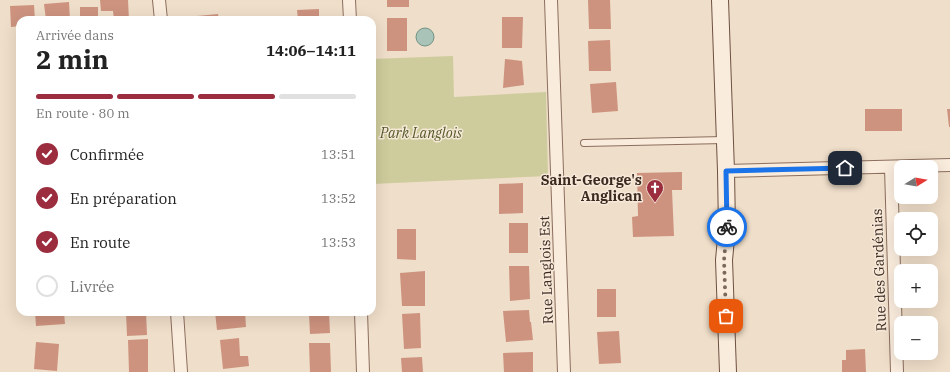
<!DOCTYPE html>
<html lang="fr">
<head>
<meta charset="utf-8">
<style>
	:root { --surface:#fff; --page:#f6f6f6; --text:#222; --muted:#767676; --line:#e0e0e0; --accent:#9b2d3f }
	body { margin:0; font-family:"IBM Plex Serif",serif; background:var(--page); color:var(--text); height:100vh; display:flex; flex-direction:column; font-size:15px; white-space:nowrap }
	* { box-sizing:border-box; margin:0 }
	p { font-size:13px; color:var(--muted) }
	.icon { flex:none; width:22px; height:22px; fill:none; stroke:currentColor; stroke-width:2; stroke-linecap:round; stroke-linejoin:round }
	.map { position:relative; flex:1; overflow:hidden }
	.details { position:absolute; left:16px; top:16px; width:360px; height:300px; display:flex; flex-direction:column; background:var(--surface); border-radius:12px; box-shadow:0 4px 16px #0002 }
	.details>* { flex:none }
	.needle { width:26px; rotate:79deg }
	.tools { position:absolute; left:894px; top:160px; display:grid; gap:8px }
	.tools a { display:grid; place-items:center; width:44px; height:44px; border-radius:8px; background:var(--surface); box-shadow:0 4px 16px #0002; font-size:20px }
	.pin { position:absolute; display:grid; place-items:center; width:34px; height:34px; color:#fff; margin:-17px; border-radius:8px; box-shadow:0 2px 6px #0006 }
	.courier { position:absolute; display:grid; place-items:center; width:40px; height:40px; margin:-20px; border:3px solid #1a73e8; border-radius:50%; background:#fff; color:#222; box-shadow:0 1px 5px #0007 }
	.headline em { font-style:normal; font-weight:800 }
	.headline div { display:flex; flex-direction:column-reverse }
	.headline { display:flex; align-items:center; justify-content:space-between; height:68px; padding:0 20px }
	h1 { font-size:26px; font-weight:800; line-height:30px }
	.bar { display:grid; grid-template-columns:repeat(4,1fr); gap:6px 4px; align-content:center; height:48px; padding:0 20px }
	.bar i { height:5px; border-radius:3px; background:var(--line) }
	.bar .current { background:var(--accent) }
	.bar p { grid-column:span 4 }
	ol { padding:0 20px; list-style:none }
	li { display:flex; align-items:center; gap:12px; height:44px }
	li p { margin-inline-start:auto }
	li .icon { padding:4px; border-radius:50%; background:var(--accent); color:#fff; stroke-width:4 }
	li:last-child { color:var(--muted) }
	li i { width:22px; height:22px; border:2px solid var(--line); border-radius:50% }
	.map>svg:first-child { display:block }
	.green { fill:#cecc9c }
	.water { fill:#aac3b8; stroke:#709284 }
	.building { fill:#cd937f }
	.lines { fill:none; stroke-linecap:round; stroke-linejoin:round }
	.lane-casing { stroke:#8c6e5d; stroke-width:8 }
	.street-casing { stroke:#8c6e5d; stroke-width:14 }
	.secondary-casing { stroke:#6e5040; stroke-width:18 }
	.lane { stroke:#f9ecdd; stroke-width:6 }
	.street { stroke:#f9ecdd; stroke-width:12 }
	.secondary { stroke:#f9ecdd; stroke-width:16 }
	.done { stroke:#7b695c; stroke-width:4; stroke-dasharray:0 7.2 }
	.route { stroke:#1a73e8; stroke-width:5 }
	.labels { text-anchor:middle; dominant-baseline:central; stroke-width:3; stroke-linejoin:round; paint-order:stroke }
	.park-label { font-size:14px; font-style:italic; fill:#545927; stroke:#f6e9d9 }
	.poi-label { font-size:14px; font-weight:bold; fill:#3c2a21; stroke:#f6e9d9; text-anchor:end }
	.street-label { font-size:14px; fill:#3c2a21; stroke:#f6e9d9 }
</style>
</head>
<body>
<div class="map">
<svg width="950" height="372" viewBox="0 0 950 372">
	<rect width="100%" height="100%" fill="#efdec9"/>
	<!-- green -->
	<path class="green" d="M453,56L454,97L546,92L548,176L372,184V59Z"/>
	<!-- water -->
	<path class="water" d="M416 37a9 9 0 1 1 18 0a9 9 0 1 1-18 0Z"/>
	<!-- building -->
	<path class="building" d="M100,0H128L129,20H114L113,11H101Z
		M387,0H409V7H387Z
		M588,0H610L611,29H589Z
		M69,2L70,20H46L44,4Z
		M34,5L35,20H20V26L11,27L10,6Z
		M80,7H98V20H80Z
		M319,9V20H298L297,10Z
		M218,14L219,20H198L197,16Z
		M502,17H523L522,48H502Z
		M387,18H407V51H387Z
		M610,40L611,71H589L588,41Z
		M505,59L522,61L524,85L503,88Z
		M616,82L618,111L592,113L590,84Z
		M865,109H902V131H865Z
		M947,109H950V127H949Z
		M682,172V190H672L674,236L633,237L632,217L638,216L637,173Z
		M523,183V213L499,214V184Z
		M509,223H528V253H509Z
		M397,229H416V260L397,259Z
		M509,266H529L530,299L510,301Z
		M425,271V306H402L400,273Z
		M597,289H616V317H597Z
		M529,310L530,322H531L533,340L506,342L503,311Z
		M35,312H64L65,324L36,326Z
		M126,312H146L147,335L127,336Z
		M215,312H245L246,327L217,330Z
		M300,312H329L330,333L310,334L309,314L300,315Z
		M420,313L421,348L404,349L402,314Z
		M619,331L621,363L599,364L597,332Z
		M239,338L240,356H248L249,366L223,369L220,340Z
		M148,339V372H129L128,340Z
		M36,342L59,344L57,371L34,369Z
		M309,343H330L331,372H310Z
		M865,349L866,372H842V360H846V350Z
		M533,352V372H504L503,353Z
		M422,357L423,372H402L401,358Z"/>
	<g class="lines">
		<defs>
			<path id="lane" d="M584,143L724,140"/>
			<path id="street" d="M159,0L161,20
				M349,0L350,20
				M551,0L564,372
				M891,167L897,372
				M726,171L950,165
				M177,312L181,372
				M361,312L363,372"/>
			<path id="secondary" d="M720,0L726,171L727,228L724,260L728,372"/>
		</defs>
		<!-- lane casing -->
		<use href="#lane" class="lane-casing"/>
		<!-- street casing -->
		<use href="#street" class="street-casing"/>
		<!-- secondary casing -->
		<use href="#secondary" class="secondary-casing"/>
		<!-- lane -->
		<use href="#lane" class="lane"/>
		<!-- street -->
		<use href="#street" class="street"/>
		<!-- secondary -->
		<use href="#secondary" class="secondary"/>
	</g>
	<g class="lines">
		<!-- done -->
		<path class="done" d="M726,316L724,260L727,227"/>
		<!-- route -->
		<path class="route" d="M727,227L726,171L845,168"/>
	</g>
	<!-- icons -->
	<defs>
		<symbol id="church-pin" viewBox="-11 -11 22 30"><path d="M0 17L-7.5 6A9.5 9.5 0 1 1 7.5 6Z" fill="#9b2d3f" stroke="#f6e9d9"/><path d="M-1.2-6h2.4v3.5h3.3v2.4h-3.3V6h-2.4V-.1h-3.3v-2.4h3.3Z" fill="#fff"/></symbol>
	</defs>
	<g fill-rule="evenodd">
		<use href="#church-pin" x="645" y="178" width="20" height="27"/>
	</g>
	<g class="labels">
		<!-- park labels -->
		<g class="park-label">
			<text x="421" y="133">Park Langlois</text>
		</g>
		<!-- poi labels -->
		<g class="poi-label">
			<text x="642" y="180">Saint-George's<tspan x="642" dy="16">Anglican</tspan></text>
		</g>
		<!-- street labels -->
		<g class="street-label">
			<text transform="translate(546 270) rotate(-92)">Rue Langlois Est</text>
			<text transform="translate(879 270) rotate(-92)">Rue des Gardénias</text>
		</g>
	</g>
</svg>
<div class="tools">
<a><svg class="needle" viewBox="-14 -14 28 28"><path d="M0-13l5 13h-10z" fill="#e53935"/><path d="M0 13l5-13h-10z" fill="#767676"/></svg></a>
<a><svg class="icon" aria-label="locate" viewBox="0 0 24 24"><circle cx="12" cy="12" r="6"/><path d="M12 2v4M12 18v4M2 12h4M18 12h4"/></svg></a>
<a>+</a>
<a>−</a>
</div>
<div class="pin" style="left:726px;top:316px;background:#ea580c"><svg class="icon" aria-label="bag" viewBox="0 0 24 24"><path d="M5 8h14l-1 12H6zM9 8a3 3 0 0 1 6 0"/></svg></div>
<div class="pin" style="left:845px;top:168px;background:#1f2937"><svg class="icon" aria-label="home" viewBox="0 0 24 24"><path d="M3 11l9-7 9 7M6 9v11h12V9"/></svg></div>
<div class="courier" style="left:727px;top:227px"><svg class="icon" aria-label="bike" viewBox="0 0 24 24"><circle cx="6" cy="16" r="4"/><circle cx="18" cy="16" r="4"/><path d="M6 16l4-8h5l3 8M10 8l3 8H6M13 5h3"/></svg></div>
<section class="details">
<div class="headline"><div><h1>2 min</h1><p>Arrivée dans</p></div><em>14:06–14:11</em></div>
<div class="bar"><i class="current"></i><i class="current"></i><i class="current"></i><i></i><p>En route · 80 m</p></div>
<ol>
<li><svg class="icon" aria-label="check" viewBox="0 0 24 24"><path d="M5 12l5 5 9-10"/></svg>Confirmée<p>13:51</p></li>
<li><svg class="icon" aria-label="check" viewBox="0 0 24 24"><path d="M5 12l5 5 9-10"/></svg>En préparation<p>13:52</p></li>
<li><svg class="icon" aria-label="check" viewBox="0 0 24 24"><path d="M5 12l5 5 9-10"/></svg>En route<p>13:53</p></li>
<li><i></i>Livrée</li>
</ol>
</section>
</div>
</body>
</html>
